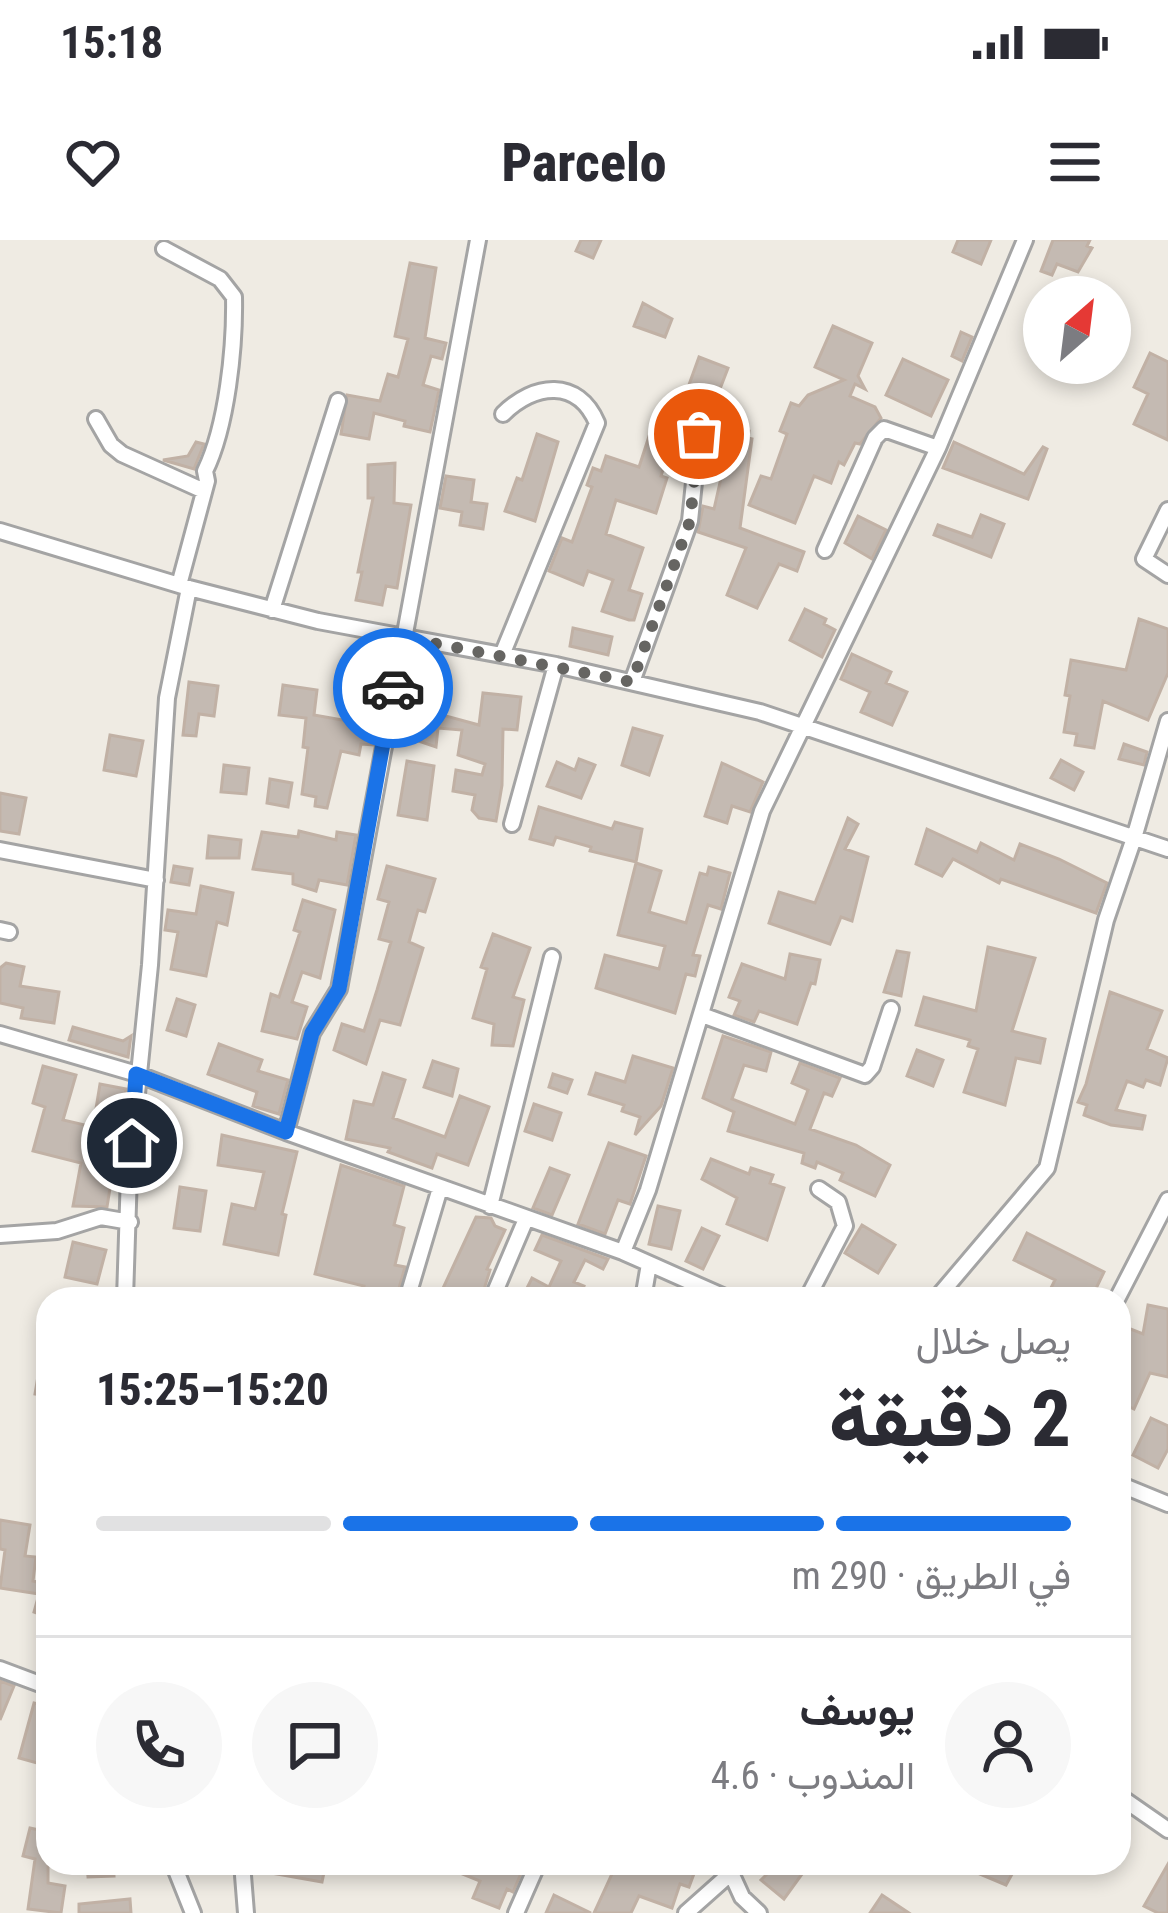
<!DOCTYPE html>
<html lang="ar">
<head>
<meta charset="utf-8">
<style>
	:root { --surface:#fff; --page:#f7f7f7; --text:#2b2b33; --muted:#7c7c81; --line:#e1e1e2; --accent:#1a73e8 }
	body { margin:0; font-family:"Roboto Condensed",Vazirmatn,sans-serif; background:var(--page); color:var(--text); direction:rtl; height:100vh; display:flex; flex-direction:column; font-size:45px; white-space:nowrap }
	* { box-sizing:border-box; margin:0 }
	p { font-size:39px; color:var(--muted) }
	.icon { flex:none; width:66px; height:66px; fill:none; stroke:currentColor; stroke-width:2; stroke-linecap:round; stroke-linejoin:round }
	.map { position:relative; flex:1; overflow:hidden; direction:ltr }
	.details { position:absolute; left:36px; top:1047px; width:1095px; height:588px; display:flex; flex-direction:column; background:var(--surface); border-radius:36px; box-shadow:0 6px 18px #0003; direction:rtl }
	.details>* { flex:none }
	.needle { width:78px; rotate:28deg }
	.fabs { position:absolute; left:1023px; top:36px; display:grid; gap:24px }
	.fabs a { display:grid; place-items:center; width:108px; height:108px; border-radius:50%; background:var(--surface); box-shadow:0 6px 18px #0003; font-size:60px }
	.pin { position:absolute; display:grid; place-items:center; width:102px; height:102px; color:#fff; margin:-51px; border:6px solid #fff; border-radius:50%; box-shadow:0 3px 12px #0007 }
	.courier { position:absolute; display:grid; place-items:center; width:120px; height:120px; margin:-60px; border:9px solid #1a73e8; border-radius:50%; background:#fff; color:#222; box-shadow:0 3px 15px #0007 }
	.head em { font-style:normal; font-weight:800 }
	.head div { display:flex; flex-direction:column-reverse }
	.head { display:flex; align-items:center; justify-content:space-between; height:204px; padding:0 60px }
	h1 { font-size:78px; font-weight:800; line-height:90px }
	.bar { display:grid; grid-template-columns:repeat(4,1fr); gap:18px 12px; align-content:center; height:144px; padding:0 60px }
	.bar i { height:15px; border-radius:9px; background:var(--line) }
	.bar .selected { background:var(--accent) }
	.bar p { grid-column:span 4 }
	.line { display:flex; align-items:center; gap:30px; padding:0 60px; border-top:3px solid var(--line) }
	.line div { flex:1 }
	.round { display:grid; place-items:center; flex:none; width:126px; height:126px; border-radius:63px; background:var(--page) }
	.status { display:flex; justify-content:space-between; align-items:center; height:84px; padding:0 60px; background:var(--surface); direction:ltr }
	.status svg { height:33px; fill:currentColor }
	header { display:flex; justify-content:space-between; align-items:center; height:156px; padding:0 60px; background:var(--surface); font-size:54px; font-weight:800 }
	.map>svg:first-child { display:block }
	.building { fill:#c4bab2; stroke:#c1b1a5; stroke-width:3 }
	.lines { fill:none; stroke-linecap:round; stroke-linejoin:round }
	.minor-casing { stroke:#a4a4a4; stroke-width:20 }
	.minor { stroke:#fff; stroke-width:14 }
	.done { stroke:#666562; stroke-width:12; stroke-dasharray:0 21.6 }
	.route { stroke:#1a73e8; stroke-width:15 }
</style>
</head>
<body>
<div class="status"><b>15:18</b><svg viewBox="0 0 49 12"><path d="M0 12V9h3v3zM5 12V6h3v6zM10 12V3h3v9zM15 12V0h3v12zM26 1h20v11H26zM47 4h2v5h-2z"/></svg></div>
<header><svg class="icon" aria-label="menu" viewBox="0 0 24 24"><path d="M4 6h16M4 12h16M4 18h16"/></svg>Parcelo<svg class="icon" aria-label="heart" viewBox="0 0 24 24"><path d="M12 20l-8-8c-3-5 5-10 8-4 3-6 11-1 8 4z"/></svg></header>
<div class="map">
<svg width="1168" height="1673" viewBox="0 0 1168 1673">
	<rect width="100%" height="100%" fill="#efebe3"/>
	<!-- building -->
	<path class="building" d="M581,0H601L593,18L576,11Z
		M958,0H991L981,24L953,12Z
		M1053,0H1090L1087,6L1092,8L1078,32L1057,24L1052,35L1041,31Z
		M410,23L436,28L425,98L446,103L442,119L431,116L423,145L439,150L430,192L404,186L405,181L374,173L369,199L341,194L347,155L380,161L388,134L398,137L408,99L395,96Z
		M1044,52V92L1029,85Z
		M643,63L672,79L665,97L634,86Z
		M833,86L872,103L858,136L865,149L855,144L850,156L875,167L881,178L860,204L855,203L844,225L839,222L831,243L814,236L795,283L749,265L761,236L771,239L787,194L780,191L791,163L799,166L808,155L844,140L815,127Z
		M961,92L972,97L962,121L952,116Z
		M1150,113L1168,122V200L1134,184L1148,154L1134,147Z
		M699,117L728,128L715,162L686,153Z
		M903,119L948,140L931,176L886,155Z
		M654,181L682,190L675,208L670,207L661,236L667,238L656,273L616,260L606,294L643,308L629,350L642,354L634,380H629L602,371L613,340L588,331L583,345L549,331L562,298L572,302L592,247L587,245L593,228L601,231L606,216L639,227Z
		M720,184L749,191L748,198L752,199L740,288L804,312L797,331L779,324L757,368L727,355L746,308L698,292L703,266L714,269L721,238L717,237L721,219L713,218L715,206L711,205L714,192L719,193Z
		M537,194L558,202L535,281L505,271L517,238L522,240Z
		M196,202L204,204L194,229L163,220L188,216Z
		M954,202L1024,234L1043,207L1047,209L1028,259L943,228Z
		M395,223L394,263L411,265L397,348L386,346L382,365L356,360L362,332H358L373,258H368V225Z
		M446,236L474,240L471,262L487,264L483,289L460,285L462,272L440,268Z
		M981,275L1004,284L991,317L934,295L938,285L972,297Z
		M858,276L886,290L872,319L845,303Z
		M805,369L826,379L824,384L835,390L822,417L790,400Z
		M1139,379L1168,389V433L1148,480L1103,461L1094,508L1075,505L1077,494L1064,492L1070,456L1065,455L1071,420L1126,430Z
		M573,388L612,397L608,415L570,406Z
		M852,414L891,432L886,443L907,452L892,485L861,472L870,452L841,439Z
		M413,437L445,449L442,475L479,485L483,453L521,457L517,490L503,489L502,545L496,581L479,578L472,570L475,555L453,551L456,530L482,535L485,524L458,515L462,490L438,488L436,507L398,494L406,451H410Z
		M189,442L218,446L214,476L199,474L196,496L183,495Z
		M283,445L317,450L314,475L365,484L369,458H363L365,445L384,447L373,505L361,504L359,515L341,511L327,568L315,566L316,557L302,554L308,508L303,507L306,478L279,475Z
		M633,488L662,496L649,535L622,525Z
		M110,495L143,501L136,536L104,530Z
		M1124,504L1147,512L1144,525L1119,519Z
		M579,519L595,525L581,558L547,546L557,522L575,530Z
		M1061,520L1083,532L1074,550L1051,538Z
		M407,521L434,526L427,580L398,575Z
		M722,523L763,542L750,572L732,566L727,583L705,576Z
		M224,525L249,528L246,554L221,552Z
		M270,539L292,543L288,567L267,563Z
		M0,553L26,558L19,594L0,591Z
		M539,567L612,589L615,582L642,589L636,622L590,611L591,607L556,597L553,605L530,599Z
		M848,578L858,584L845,609L868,617L852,681L841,677L830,704L769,683L779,652L815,663Z
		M927,589L977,612L981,603L1014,620L1020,604L1059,619L1107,643L1096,673L1001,639L999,643L953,619L942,636L916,624Z
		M299,591L336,600L337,592L356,595L347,645L319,640L316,651L293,644V634L253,629L262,592L298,597Z
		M209,596L241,600L239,618H207Z
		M636,623L661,631L649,672L686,683L700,633L707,635L709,627L730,633L721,669L708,665L693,715L700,716L695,736L686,734L675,773L596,748L605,715L659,729L665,706L618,695Z
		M174,626L192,629L189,645L171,642Z
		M387,626L435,639L425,672L418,670L409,702L423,708L400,785L380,780L366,824L334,810L342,784L364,791L377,750L391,702L379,699L389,662L378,659Z
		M201,646L233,653L227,685L217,682L206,736L171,729L178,692L165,690L168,670L196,674Z
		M303,660L335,670L320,738L302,732L292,762L307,767L297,799L262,791L271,754L279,757L300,692L294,690Z
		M493,694L530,708L513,757L524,760L513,806L492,805L494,784L473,778L487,729L481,727Z
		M988,707L1035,718L1012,791L1045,799L1040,823L1016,818L1005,865L964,852L978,809L968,806L970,800L916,785L924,757L976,771Z
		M897,711L909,713L901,756L884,752Z
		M790,714L820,720L815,744L811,743L797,784L759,771L754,782L734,775L740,761L729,757L742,724L785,739Z
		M6,723L24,727L20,746L59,752L54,783L21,778L23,768L0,763V728Z
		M1110,752L1162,771L1147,809L1168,818L1160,845L1146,840L1143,847L1127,841L1116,870L1145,876L1142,889L1111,885L1084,875L1087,865L1078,862L1086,844Z
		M177,759L195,765L186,796L167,790Z
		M73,787L123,801L131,796L128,817L69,800Z
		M723,796L771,812L766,831L744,825L732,859L795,884L808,850L792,843L800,823L840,838L832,856L824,853L810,889L856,905L890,925L875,956L840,940L843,933L817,922L815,928L802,923L804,913L728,891L734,872L703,858Z
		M219,804L262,820L258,831L288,840L279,874L253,866L257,852L208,834Z
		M917,810L943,820L933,846L907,836Z
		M633,816L673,828L661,866L635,895L640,877L622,871L624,865L589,854L596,833L625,842Z
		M433,821L458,829L452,856L424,847Z
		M43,826L76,835L63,880L93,887L100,844L126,849L107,967L73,966L81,923L33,911L45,867L33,863Z
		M383,833L405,840L393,878L445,897L460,856L489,867L468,925L437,914L432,928L388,912L390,908L346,899L354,861L373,865Z
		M553,834L572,840L567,853L549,847Z
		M534,864L561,873L552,900L525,891Z
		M222,895L297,912L282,974L286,975L278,1015L224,1004L232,964L255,969L264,932L218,925Z
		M609,903L646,916L630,964L618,960L605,994L578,984Z
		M711,919L749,934L751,928L773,935L770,943L784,948L767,1000L727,984L737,958L702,939Z
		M341,925L404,946L394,985L404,988L395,1025L405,1027L396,1059H361L364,1046L315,1034Z
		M550,928L569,935L552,975L533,968Z
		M180,947L206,951L200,991L174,988Z
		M658,966L680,971L671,1009L649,1004Z
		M476,977L491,978L495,986L505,990L487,1029L490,1030L481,1059H438Z
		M862,985L895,1005L878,1033L845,1013Z
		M702,988L719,996L703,1029L686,1021Z
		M1027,993L1104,1032L1091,1059H1057L1048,1054L1055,1040L1014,1020Z
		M542,995L608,1019L603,1029L585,1020L574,1042L584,1046L579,1059H540L525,1052L532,1038L549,1047L561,1021L535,1010Z
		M73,1002L106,1010L97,1044L65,1037Z
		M1148,1065L1168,1069V1137L1150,1133L1134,1169L1119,1162V1109L1128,1088L1143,1094Z
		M41,1118H48V1156L35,1154Z
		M1151,1178L1168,1186V1209L1158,1228L1133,1215Z
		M0,1280L30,1285L25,1316L36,1317L33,1341L41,1343L43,1335L48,1336V1377L34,1372L39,1354L0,1348L5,1310L0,1309Z
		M0,1441L14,1446L0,1480Z
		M34,1463L46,1466L39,1494L48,1496V1526L19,1518Z
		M30,1588L48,1592V1643L65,1646L61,1673L28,1669L35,1619L23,1616Z
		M87,1623H113L114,1636L88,1637Z
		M255,1623H326L322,1642L254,1630Z
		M511,1623L523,1629L513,1652L507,1649L499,1668L473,1658L480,1641L438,1624Z
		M617,1623H698L689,1647L680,1644L672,1668L639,1656L631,1673H594Z
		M778,1623H810L784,1659L761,1640Z
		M980,1623H1018L1006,1645L975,1632Z
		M1168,1624V1673H1158L1144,1666Z
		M554,1655L591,1673H546Z
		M882,1655L909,1673H870Z
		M130,1659L131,1673H79V1664Z"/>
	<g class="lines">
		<defs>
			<path id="minor" d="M164,9L220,39L234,57C235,107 227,186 205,231L207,241L179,345
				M96,179L111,205L122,214L204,251
				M1168,270L1144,319L1168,335
				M0,291L189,348L318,381L556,425L760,472L1168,609
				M825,310L875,198L884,189L938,208
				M272,370L338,161
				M502,415L597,183C578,138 534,143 503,174
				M632,442L690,281L699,194
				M512,584L556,425
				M0,610L156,640
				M0,690L9,692
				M702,775L865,835L872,827L891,769
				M0,794L137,834L286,892L623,1012L729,1059
				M286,892L312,793L339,749L478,0
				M490,966L552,717
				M0,995L57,991L101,977L130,982
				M623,1012L648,950L762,571L938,208L1025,0
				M125,1059L129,933L150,725L167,458L189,348
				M407,1059L440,948
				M492,1059L526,979
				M643,1059L649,1024
				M807,1059L845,986L838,962L819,949
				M936,1059L1047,928L1106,680L1134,598L1168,481
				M1117,1059L1168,960
				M1119,1244L1168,1264
				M0,1429L48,1447
				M1119,1556L1168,1590
				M173,1623L193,1673
				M242,1623L246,1673
				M731,1633L742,1657L759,1673
				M516,1673L538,1623
				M686,1673L731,1633L735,1623"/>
		</defs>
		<!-- minor casing -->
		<use href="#minor" class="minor-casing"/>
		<!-- minor -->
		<use href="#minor" class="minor"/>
	</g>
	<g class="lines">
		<!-- done -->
		<path class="done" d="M393,448L402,397L632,442L690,281L699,194"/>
		<!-- route -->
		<path class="route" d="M132,903L136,834L286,892L312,793L339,749L393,448"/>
	</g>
</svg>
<div class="fabs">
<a><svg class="needle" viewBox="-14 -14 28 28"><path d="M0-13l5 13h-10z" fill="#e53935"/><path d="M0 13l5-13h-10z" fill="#7c7c81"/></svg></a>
</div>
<div class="pin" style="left:699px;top:194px;background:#ea580c"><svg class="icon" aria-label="bag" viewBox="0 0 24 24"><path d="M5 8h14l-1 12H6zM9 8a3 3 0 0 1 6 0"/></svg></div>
<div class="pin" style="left:132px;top:903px;background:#1f2937"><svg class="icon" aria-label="home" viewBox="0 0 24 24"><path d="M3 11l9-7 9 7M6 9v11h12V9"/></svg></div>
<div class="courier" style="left:393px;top:448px"><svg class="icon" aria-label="car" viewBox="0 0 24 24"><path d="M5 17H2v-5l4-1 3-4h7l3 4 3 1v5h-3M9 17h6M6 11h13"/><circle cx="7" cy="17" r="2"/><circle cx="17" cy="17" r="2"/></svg></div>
<section class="details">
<div class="head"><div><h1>2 دقيقة</h1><p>يصل خلال</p></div><em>15:20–15:25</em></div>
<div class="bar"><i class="selected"></i><i class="selected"></i><i class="selected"></i><i></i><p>في الطريق · 290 m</p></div>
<div class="line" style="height:216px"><a class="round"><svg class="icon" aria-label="person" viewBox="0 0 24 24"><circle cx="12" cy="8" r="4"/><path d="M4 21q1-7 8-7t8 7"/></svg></a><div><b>يوسف</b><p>المندوب · 4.6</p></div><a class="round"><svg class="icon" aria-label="chat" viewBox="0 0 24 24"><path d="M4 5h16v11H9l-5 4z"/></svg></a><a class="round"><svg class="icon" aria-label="phone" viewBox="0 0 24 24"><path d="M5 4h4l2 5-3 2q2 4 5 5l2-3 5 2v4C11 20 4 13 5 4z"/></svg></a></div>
</section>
</div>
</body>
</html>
